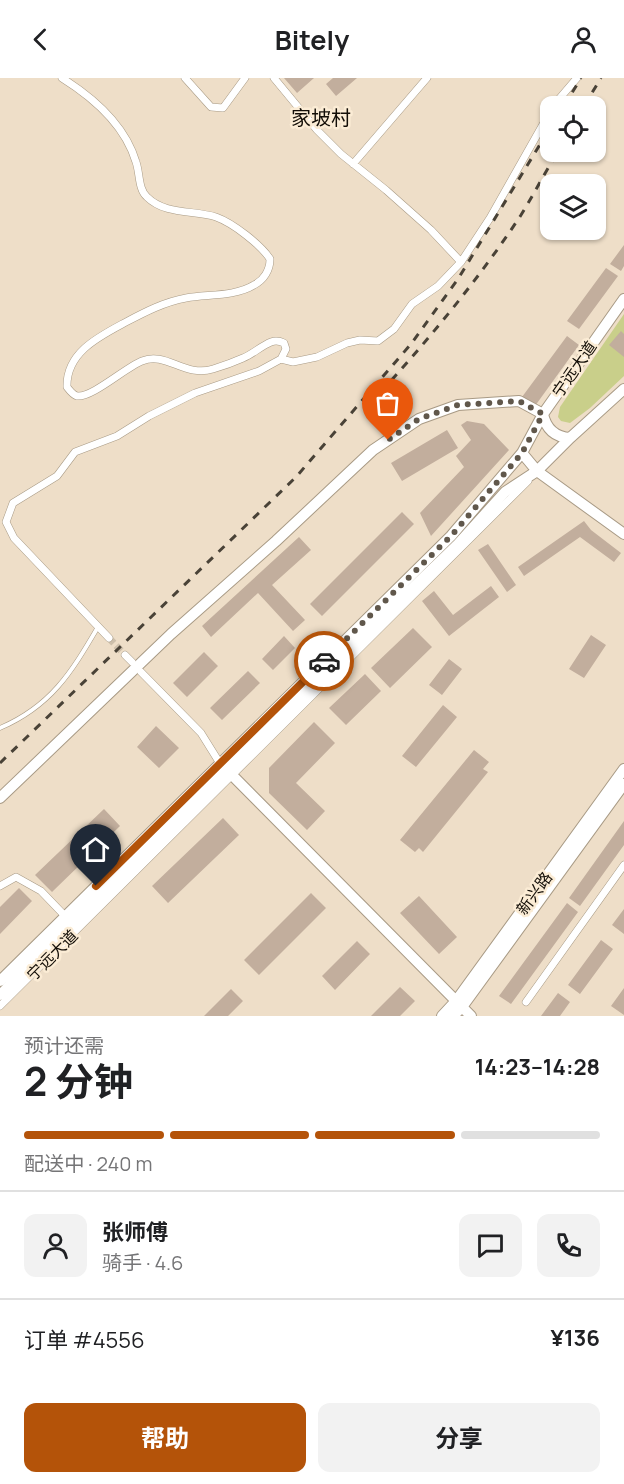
<!DOCTYPE html>
<html lang="zh">
<head>
<meta charset="utf-8">
<style>
	:root { --surface:#fff; --page:#f2f2f2; --text:#202124; --muted:#757577; --line:#e0e0e0; --accent:#b45309 }
	body { margin:0; font-family:Manrope,"Noto Sans SC",sans-serif; background:var(--page); color:var(--text); height:100vh; display:flex; flex-direction:column; font-size:22px; white-space:nowrap }
	* { box-sizing:border-box; margin:0 }
	p { font-size:20px; color:var(--muted) }
	.icon { flex:none; width:33px; height:33px; fill:none; stroke:currentColor; stroke-width:2; stroke-linecap:round; stroke-linejoin:round }
	.map { position:relative; height:938px; overflow:hidden }
	.drawer { display:flex; flex-direction:column; background:var(--surface); flex:1 }
	.drawer>* { flex:none }
	.tools { position:absolute; left:540px; top:18px; display:grid; gap:12px }
	.tools a { display:grid; place-items:center; width:66px; height:66px; border-radius:12px; background:var(--surface); box-shadow:0 2px 4px #0004; font-size:30px }
	.pin { position:absolute; display:grid; place-items:center; width:51px; height:51px; color:#fff; margin:-62px -26px; border-radius:50% 50% 50% 0; rotate:-45deg; box-shadow:0 0 6px #0007 }
	.pin .icon { rotate:45deg }
	.courier { position:absolute; display:grid; place-items:center; width:60px; height:60px; margin:-30px; border:4px solid #b45309; border-radius:50%; background:#fff; color:#222; box-shadow:0 2px 8px #0007 }
	.overview em { font-style:normal; font-weight:700 }
	.overview div { display:flex; flex-direction:column-reverse }
	.overview { display:flex; align-items:center; justify-content:space-between; height:102px; padding:0 24px }
	h1 { font-size:39px; font-weight:700; line-height:45px }
	.bar { display:grid; grid-template-columns:repeat(4,1fr); gap:9px 6px; align-content:center; height:72px; padding:0 24px }
	.bar i { height:8px; border-radius:4px; background:var(--line) }
	.bar .active { background:var(--accent) }
	.bar p { grid-column:span 4 }
	.line { display:flex; align-items:center; gap:15px; padding:0 24px; border-top:2px solid var(--line) }
	.line div { flex:1 }
	.round { display:grid; place-items:center; flex:none; width:63px; height:63px; border-radius:12px; background:var(--page) }
	.action { display:flex; gap:12px; margin-top:auto; padding:12px 24px }
	.action a { flex:1; height:69px; border-radius:12px; background:var(--accent); color:#fff; font-size:24px; font-weight:700; line-height:69px; text-align:center }
	.action a+a { background:var(--page); color:var(--text) }
	header { display:flex; justify-content:space-between; align-items:center; height:78px; padding:0 24px; background:var(--surface); font-size:27px; font-weight:700 }
	.map>svg:first-child { display:block }
	.green { fill:#c9cf8a }
	.building { fill:#c2ae9d }
	.lines { fill:none; stroke-linecap:round; stroke-linejoin:round }
	.street-tunnel { stroke:#cdbfab; stroke-width:7; stroke-dasharray:7 3.5; stroke-linecap:butt }
	.lane-casing { stroke:#a89a85; stroke-width:5 }
	.street-casing { stroke:#a89a85; stroke-width:8 }
	.secondary-casing { stroke:#a89a85; stroke-width:12 }
	.lane { stroke:#fff; stroke-width:4 }
	.street { stroke:#fff; stroke-width:7 }
	.secondary { stroke:#fff; stroke-width:10 }
	.rail { stroke:#494237; stroke-width:3; stroke-dasharray:8 8; stroke-linecap:butt }
	.done { stroke:#60574b; stroke-width:6; stroke-dasharray:0 10.8 }
	.route { stroke:#b45309; stroke-width:8 }
	.labels { text-anchor:middle; dominant-baseline:central; stroke-width:5; stroke-linejoin:round; paint-order:stroke }
	.street-label { font-size:16px; fill:#130e07; stroke:#fbecd5 }
	.quarter-label { font-size:20px; fill:#130e07; stroke:#fbecd5 }
</style>
</head>
<body>
<header><svg class="icon" aria-label="back" viewBox="0 0 24 24"><path d="M15 5l-7 7 7 7"/></svg>Bitely<svg class="icon" aria-label="person" viewBox="0 0 24 24"><circle cx="12" cy="8" r="4"/><path d="M4 21q1-7 8-7t8 7"/></svg></header>
<div class="map">
<svg width="624" height="938" viewBox="0 0 624 938">
	<rect width="100%" height="100%" fill="#eedec8"/>
	<!-- green -->
	<path class="green" d="M624,236V298L590,330L570,345L561,343L558,339L560,329Z"/>
	<!-- building -->
	<path class="building" d="M284,0H314L297,15Z
		M333,0H357L336,18L326,6Z
		M624,167V188L621,193L610,186Z
		M606,190L618,198L579,251L567,243Z
		M621,253L624,256V279L609,267Z
		M567,258L579,267L535,328L522,319Z
		M467,343L484,346L509,372L431,458L420,435L464,389L456,378L471,362L461,347Z
		M447,352L458,370L402,403L391,385Z
		M402,434L414,446L322,538L310,526Z
		M584,443L591,452L621,475L614,484L580,459L524,498L518,489Z
		M299,459L311,472L272,507L305,542L293,553L258,515L211,559L202,548Z
		M488,466L516,507L507,514L478,472Z
		M491,508L499,519L449,558L422,523L434,513L453,537Z
		M413,550L432,569L390,610L371,590Z
		M591,557L606,567L584,600L569,591Z
		M284,558L295,570L273,592L262,581Z
		M204,574L218,588L187,619L173,605Z
		M449,581L462,591L442,617L429,607Z
		M248,593L260,605L222,642L210,630Z
		M365,596L381,613L346,647L329,630Z
		M443,627L457,639L416,689L402,678Z
		M314,644L335,665L296,705L325,733L307,752L269,715V690Z
		M156,648L179,670L159,690L137,669Z
		M474,672L489,684L483,691L488,694L423,774L419,770L415,774L400,762Z
		M104,731L120,748L52,814L35,797Z
		M223,740L239,757L168,825L152,808Z
		M624,743V767L580,828L569,820Z
		M19,810L32,823L0,856V829Z
		M311,815L326,830L259,897L244,882Z
		M419,818L457,859L439,876L400,835Z
		M567,825L578,834L511,926L499,918Z
		M624,831V856L612,847Z
		M601,862L613,871L580,916L568,907Z
		M357,863L370,876L335,912L322,898Z
		M400,909L415,923L400,938H371Z
		M624,910V937L611,928Z
		M231,911L243,923L228,938H204Z
		M558,915L570,924L560,938H541Z"/>
	<g class="lines">
		<!-- street-tunnel -->
		<path class="street-tunnel" d="M109,560L125,577"/>
		<defs>
			<path id="lane" d="M0,650C51,628 71,595 98,549"/>
			<path id="street" d="M62,0C94,20 125,47 136,84C140,95 138,111 147,119C165,137 194,132 216,139C233,145 261,167 270,181C270,192 264,202 254,207C234,219 208,216 186,220C164,224 145,234 126,244C100,258 66,274 67,309C70,313 73,317 77,318C92,320 126,289 142,283C166,273 185,300 213,291C223,288 234,284 243,280C253,276 261,268 271,264C276,262 280,263 284,265L286,271L281,281L259,293L195,315L149,338L117,358L75,374L57,398L13,425L6,444L14,460L109,560
				M185,0L211,29L223,30L245,0
				M274,0L317,52L341,76L386,112L431,152L461,184
				M553,28L577,0
				M353,86L427,0
				M281,281L293,284L317,279L347,265L360,262L378,263L394,251L412,226L438,208L461,184L490,140L550,34
				M125,577L132,584
				M141,594L201,655L221,687
				M0,808L16,799L41,813L65,838
				M526,924L624,787
				M0,928L528,403"/>
			<path id="secondary" d="M522,375L537,393L624,456
				M224,689L471,938
				M0,720L171,556L276,463L373,372L419,341L458,327L519,323L543,336C546,351 555,359 570,360
				M0,903L451,458L522,375L543,336L624,221
				M0,917L335,585L458,466L505,414L537,393L570,360L624,311
				M442,938L456,923L624,691
				M453,938L462,929L624,706"/>
		</defs>
		<!-- lane casing -->
		<use href="#lane" class="lane-casing"/>
		<!-- street casing -->
		<use href="#street" class="street-casing"/>
		<!-- secondary casing -->
		<use href="#secondary" class="secondary-casing"/>
		<!-- lane -->
		<use href="#lane" class="lane"/>
		<!-- street -->
		<use href="#street" class="street"/>
		<!-- secondary -->
		<use href="#secondary" class="secondary"/>
		<!-- rail -->
		<path class="rail" d="M564,28L581,0
			M584,28L601,0
			M370,326C424,267 477,204 521,137C534,116 545,94 558,74
			M0,685L296,399L411,266L458,201L550,50"/>
	</g>
	<g class="lines">
		<!-- done -->
		<path class="done" d="M324,583L451,458L522,375L543,336L519,323L458,327L419,341L388,362"/>
		<!-- route -->
		<path class="route" d="M96,808L324,583"/>
	</g>
	<g class="labels">
		<!-- street labels -->
		<g class="street-label">
			<text transform="translate(574 291) rotate(-55)">宁远大道</text>
			<text transform="translate(534 815) rotate(-54)">新兴路</text>
			<text transform="translate(52 877) rotate(-45)">宁远大道</text>
		</g>
		<!-- quarter labels -->
		<g class="quarter-label">
			<text x="321" y="39">家坡村</text>
		</g>
	</g>
</svg>
<div class="tools">
<a><svg class="icon" aria-label="locate" viewBox="0 0 24 24"><circle cx="12" cy="12" r="6"/><path d="M12 2v4M12 18v4M2 12h4M18 12h4"/></svg></a>
<a><svg class="icon" aria-label="layers" viewBox="0 0 24 24"><path d="M12 4l9 5-9 5-9-5zM3 14l9 5 9-5"/></svg></a>
</div>
<div class="pin" style="left:388px;top:362px;background:#ea580c"><svg class="icon" aria-label="bag" viewBox="0 0 24 24"><path d="M5 8h14l-1 12H6zM9 8a3 3 0 0 1 6 0"/></svg></div>
<div class="pin" style="left:96px;top:808px;background:#1f2937"><svg class="icon" aria-label="home" viewBox="0 0 24 24"><path d="M3 11l9-7 9 7M6 9v11h12V9"/></svg></div>
<div class="courier" style="left:324px;top:583px"><svg class="icon" aria-label="car" viewBox="0 0 24 24"><path d="M5 17H2v-5l4-1 3-4h7l3 4 3 1v5h-3M9 17h6M6 11h13"/><circle cx="7" cy="17" r="2"/><circle cx="17" cy="17" r="2"/></svg></div>
</div>
<section class="drawer">
<div class="overview"><div><h1>2 分钟</h1><p>预计还需</p></div><em>14:23–14:28</em></div>
<div class="bar"><i class="active"></i><i class="active"></i><i class="active"></i><i></i><p>配送中 · 240 m</p></div>
<div class="line" style="height:108px"><a class="round"><svg class="icon" aria-label="person" viewBox="0 0 24 24"><circle cx="12" cy="8" r="4"/><path d="M4 21q1-7 8-7t8 7"/></svg></a><div><b>张师傅</b><p>骑手 · 4.6</p></div><a class="round"><svg class="icon" aria-label="chat" viewBox="0 0 24 24"><path d="M4 5h16v11H9l-5 4z"/></svg></a><a class="round"><svg class="icon" aria-label="phone" viewBox="0 0 24 24"><path d="M5 4h4l2 5-3 2q2 4 5 5l2-3 5 2v4C11 20 4 13 5 4z"/></svg></a></div>
<div class="line" style="height:78px"><div>订单 #4556</div><b>¥136</b></div>
<div class="action"><a>帮助</a><a>分享</a></div>
</section>
</body>
</html>
